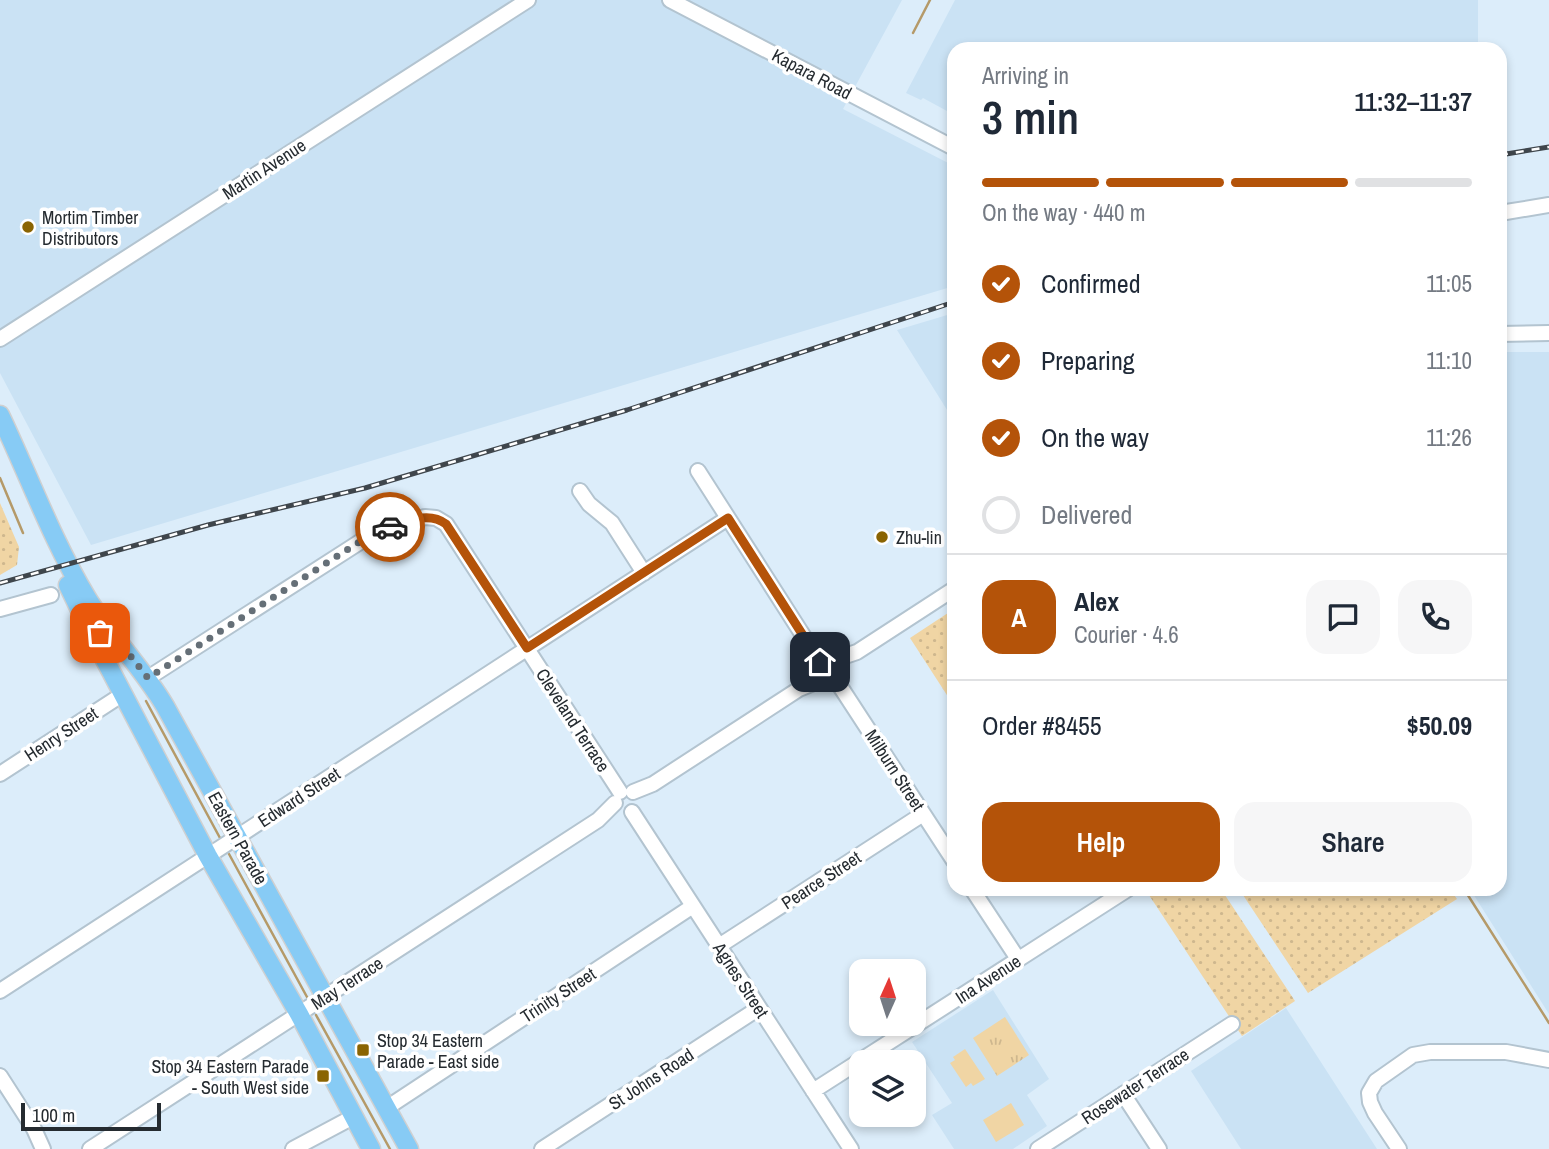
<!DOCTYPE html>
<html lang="en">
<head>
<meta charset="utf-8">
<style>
	:root { --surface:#fff; --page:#f6f6f7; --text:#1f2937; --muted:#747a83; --line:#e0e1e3; --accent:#b45309 }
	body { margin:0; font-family:"Archivo Narrow",sans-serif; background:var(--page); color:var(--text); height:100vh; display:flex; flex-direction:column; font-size:26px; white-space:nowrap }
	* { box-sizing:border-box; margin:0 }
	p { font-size:23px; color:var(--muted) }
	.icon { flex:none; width:38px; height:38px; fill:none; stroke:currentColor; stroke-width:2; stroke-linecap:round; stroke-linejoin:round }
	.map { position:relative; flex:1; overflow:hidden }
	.panel { position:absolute; left:947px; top:42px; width:560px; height:854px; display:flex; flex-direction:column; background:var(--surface); border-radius:21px; box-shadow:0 4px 10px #0003 }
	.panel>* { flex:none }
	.needle { width:46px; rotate:3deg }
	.controls { position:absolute; left:849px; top:959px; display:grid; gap:14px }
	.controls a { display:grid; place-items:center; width:77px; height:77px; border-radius:14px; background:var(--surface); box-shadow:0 4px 10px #0003; font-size:35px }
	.scale { position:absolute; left:21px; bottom:18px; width:140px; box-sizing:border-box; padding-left:7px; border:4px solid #252b30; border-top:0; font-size:19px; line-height:24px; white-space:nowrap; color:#252b30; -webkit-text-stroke:5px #fff; paint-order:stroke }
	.pin { position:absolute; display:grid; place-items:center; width:60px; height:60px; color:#fff; margin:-30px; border-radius:14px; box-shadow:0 4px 10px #0006 }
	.courier { position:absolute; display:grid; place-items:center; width:70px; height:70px; margin:-35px; border:5px solid #b45309; border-radius:50%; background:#fff; color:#222; box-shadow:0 2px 9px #0007 }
	.head em { font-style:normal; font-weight:600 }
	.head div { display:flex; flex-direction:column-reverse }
	.head { display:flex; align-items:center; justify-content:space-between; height:119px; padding:0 35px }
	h1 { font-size:46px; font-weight:600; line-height:52px }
	.bar { display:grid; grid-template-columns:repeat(4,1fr); gap:10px 7px; align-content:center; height:84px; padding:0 35px }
	.bar i { height:9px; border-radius:5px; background:var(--line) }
	.bar .on { background:var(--accent) }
	.bar p { grid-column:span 4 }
	.line { display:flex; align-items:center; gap:18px; padding:0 35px; border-top:2px solid var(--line) }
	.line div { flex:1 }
	.round { display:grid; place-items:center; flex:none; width:74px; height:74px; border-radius:21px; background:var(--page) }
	ol { padding:0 35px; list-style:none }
	li { display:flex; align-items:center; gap:21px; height:77px }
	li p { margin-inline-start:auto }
	li .icon { padding:7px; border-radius:50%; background:var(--accent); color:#fff; stroke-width:4 }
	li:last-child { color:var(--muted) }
	li i { width:38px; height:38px; border:4px solid var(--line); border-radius:50% }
	.primary-button { display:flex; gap:14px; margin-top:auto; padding:14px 35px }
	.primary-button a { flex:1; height:80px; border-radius:21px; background:var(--accent); color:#fff; font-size:28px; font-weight:600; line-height:80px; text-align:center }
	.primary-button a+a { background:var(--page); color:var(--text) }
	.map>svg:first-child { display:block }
	.built { fill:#cae2f4 }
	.grass { fill:url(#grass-dots) }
	.park { fill:url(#park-tufts) }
	.garden { fill:#f0d5a4 }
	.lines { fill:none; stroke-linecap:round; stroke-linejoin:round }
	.stream { stroke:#b59a69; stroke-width:2.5 }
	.minor-casing { stroke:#b3c4d0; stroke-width:18 }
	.major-casing { stroke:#cfd0d1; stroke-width:21 }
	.minor { stroke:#fff; stroke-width:14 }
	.major { stroke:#87cbf5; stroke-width:18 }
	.rail-casing { stroke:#3f464c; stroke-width:5 }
	.rail { stroke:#fff; stroke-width:2.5; stroke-dasharray:8; stroke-linecap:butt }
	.done { stroke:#656f77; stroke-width:7; stroke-dasharray:0 12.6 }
	.route { stroke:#b45309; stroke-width:9 }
	.poi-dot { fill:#8a6402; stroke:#fff; stroke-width:2.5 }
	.labels { text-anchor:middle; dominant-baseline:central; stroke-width:7; stroke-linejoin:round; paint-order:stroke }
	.street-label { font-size:18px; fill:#252b30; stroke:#fff }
	.poi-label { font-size:18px; fill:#252b30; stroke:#fff; text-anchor:start }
</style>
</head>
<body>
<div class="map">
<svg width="1549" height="1149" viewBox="0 0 1549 1149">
	<defs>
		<pattern id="grass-dots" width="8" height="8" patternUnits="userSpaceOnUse" patternTransform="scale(1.75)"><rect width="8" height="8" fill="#f0d5a4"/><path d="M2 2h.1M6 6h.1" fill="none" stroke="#ceb78e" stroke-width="1.8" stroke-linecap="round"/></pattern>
		<pattern id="park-tufts" width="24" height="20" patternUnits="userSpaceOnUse" patternTransform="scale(1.75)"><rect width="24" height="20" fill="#f0d5a4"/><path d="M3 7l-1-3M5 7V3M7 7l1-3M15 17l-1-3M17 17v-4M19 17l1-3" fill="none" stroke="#ceb78e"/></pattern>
	</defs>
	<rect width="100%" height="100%" fill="#dcedfa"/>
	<!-- built -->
	<path class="built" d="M0,0H902L843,109L954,166V286L91,545L0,373Z
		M955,0H1478V49H954V117L947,113V111L923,98L921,100L906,93Z
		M954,313V421L897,330Z
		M1500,352H1549V1014L1470,889H1500Z
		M993,990L1049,1079L1027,1095L1047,1126L1013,1149H954L932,1115L952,1103L912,1042Z
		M1286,1008L1377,1149H1241L1191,1071Z"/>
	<!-- grass -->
	<path class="grass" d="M0,503L19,547L17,565L0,575Z
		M954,609V706L910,638Z
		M1145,889H1221L1295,1001L1242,1036Z
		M1239,889H1450L1457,899L1308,993Z"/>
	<!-- park -->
	<path class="park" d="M1005,1017L1029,1055L997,1076L973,1038Z"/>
	<!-- garden -->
	<path class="garden" d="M965,1049L985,1079L973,1086L971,1083L966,1087L950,1063L955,1060L953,1057Z
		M1011,1103L1024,1125L996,1142L983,1120Z"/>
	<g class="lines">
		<!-- stream -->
		<path class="stream" d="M913,33L930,0
			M0,478L23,533
			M146,701L220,838
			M229,854L307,997
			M1464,889L1549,1023
			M316,1015L390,1149"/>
		<defs>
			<path id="minor" d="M670,0L954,148
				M1500,213L1549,205
				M1500,334L1549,333
				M0,339L528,0
				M698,471L820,662
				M580,491L589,504L612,523L644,573
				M0,609L51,595
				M833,660L857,652L954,589
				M148,678L377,531L425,517L436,518L446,524L620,792
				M836,680L954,861
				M0,774L123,694
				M633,792L653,784L799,689L821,680
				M632,812L851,1149
				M972,889L1018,959
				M719,946L923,814
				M0,991L728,518
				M0,1076L34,1129L43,1149
				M813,1091L1128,889
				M1123,1094L1159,1149
				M388,1107L693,906
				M90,1149L598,820L615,803
				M293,1149L353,1117
				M542,1149L759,1008
				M1038,1149L1232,1024
				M1399,1149L1375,1113L1370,1102L1369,1093L1376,1081L1413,1055L1430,1052H1506L1549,1060"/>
			<path id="major" d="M0,415C29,476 52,540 87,598C110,636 142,667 165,706L409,1149
				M68,585L94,639L208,856L299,1014L371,1149"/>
		</defs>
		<!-- minor casing -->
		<use href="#minor" class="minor-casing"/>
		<!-- major casing -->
		<use href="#major" class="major-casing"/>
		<!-- minor -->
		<use href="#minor" class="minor"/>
		<!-- major -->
		<use href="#major" class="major"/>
		<defs>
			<path id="rail" d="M1500,155L1549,147
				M0,583L208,525L365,488L627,410L954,302"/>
		</defs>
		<!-- rail casing -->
		<use href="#rail" class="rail-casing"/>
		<!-- rail -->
		<use href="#rail" class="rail"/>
	</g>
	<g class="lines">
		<!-- done -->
		<path class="done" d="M100,633L106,625L148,678L370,535L390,527"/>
		<!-- route -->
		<path class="route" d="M390,527C408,521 429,511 446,524L527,648L728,518L820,662"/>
	</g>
	<!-- markers -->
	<g class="poi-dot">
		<circle cx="28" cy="227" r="7"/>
		<circle cx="882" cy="537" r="7"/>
		<rect x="356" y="1043" width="14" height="14" rx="3.5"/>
		<rect x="316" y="1069" width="14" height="14" rx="3.5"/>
	</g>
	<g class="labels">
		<!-- street labels -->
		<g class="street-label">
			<text transform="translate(812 74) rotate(28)">Kapara Road</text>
			<text transform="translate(264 169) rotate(-33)">Martin Avenue</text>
			<text transform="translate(573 720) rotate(57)">Cleveland Terrace</text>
			<text transform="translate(61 734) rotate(-33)">Henry Street</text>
			<text transform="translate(895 770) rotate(57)">Milburn Street</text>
			<text transform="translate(299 797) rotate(-33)">Edward Street</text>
			<text transform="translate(238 838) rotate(61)">Eastern Parade</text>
			<text transform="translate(821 880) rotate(-33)">Pearce Street</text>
			<text transform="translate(988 979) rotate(-33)">Ina Avenue</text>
			<text transform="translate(741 980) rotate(57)">Agnes Street</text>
			<text transform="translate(347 983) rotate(-33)">May Terrace</text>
			<text transform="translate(558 995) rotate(-33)">Trinity Street</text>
			<text transform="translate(651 1079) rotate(-33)">St Johns Road</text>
			<text transform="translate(1135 1086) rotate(-33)">Rosewater Terrace</text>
		</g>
		<!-- poi labels -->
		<g class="poi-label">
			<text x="42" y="217">Mortim Timber<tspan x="42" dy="21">Distributors</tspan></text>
			<text x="896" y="537">Zhu-lin</text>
			<text x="377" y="1040">Stop 34 Eastern<tspan x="377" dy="21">Parade - East side</tspan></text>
			<text x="309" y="1066" text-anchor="end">Stop 34 Eastern Parade<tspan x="309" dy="21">- South West side</tspan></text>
		</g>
	</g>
</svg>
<div class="controls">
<a><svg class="needle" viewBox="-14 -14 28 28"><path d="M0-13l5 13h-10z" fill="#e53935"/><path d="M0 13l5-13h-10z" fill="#747a83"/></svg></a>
<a><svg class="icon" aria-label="layers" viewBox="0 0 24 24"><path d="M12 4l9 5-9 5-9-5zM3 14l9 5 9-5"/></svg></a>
</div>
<div class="scale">100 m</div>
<div class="pin" style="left:100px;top:633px;background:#ea580c"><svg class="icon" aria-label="bag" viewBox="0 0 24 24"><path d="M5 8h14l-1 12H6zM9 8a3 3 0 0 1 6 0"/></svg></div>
<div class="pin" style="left:820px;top:662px;background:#1f2937"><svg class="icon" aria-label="home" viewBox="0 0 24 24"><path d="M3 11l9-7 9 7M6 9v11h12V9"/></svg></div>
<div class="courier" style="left:390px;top:527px"><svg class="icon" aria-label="car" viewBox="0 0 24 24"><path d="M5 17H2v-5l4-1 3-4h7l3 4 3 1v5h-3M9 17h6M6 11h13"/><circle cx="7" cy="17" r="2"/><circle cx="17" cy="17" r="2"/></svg></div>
<section class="panel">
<div class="head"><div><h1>3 min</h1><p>Arriving in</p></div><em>11:32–11:37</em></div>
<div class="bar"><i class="on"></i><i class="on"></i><i class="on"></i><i></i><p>On the way · 440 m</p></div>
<ol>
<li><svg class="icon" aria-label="check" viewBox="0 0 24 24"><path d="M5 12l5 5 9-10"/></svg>Confirmed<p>11:05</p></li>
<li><svg class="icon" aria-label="check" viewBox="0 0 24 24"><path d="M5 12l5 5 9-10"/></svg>Preparing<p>11:10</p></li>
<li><svg class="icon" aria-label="check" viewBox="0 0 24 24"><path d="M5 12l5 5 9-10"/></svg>On the way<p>11:26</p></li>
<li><i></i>Delivered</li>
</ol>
<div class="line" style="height:126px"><b class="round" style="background:var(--accent);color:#fff">A</b><div><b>Alex</b><p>Courier · 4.6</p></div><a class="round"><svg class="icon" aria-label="chat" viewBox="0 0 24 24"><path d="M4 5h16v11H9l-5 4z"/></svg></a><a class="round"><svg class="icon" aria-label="phone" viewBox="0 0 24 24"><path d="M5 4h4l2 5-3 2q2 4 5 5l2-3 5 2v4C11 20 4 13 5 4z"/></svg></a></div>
<div class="line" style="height:91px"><div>Order #8455</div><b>$50.09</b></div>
<div class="primary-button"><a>Help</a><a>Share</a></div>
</section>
</div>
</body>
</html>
